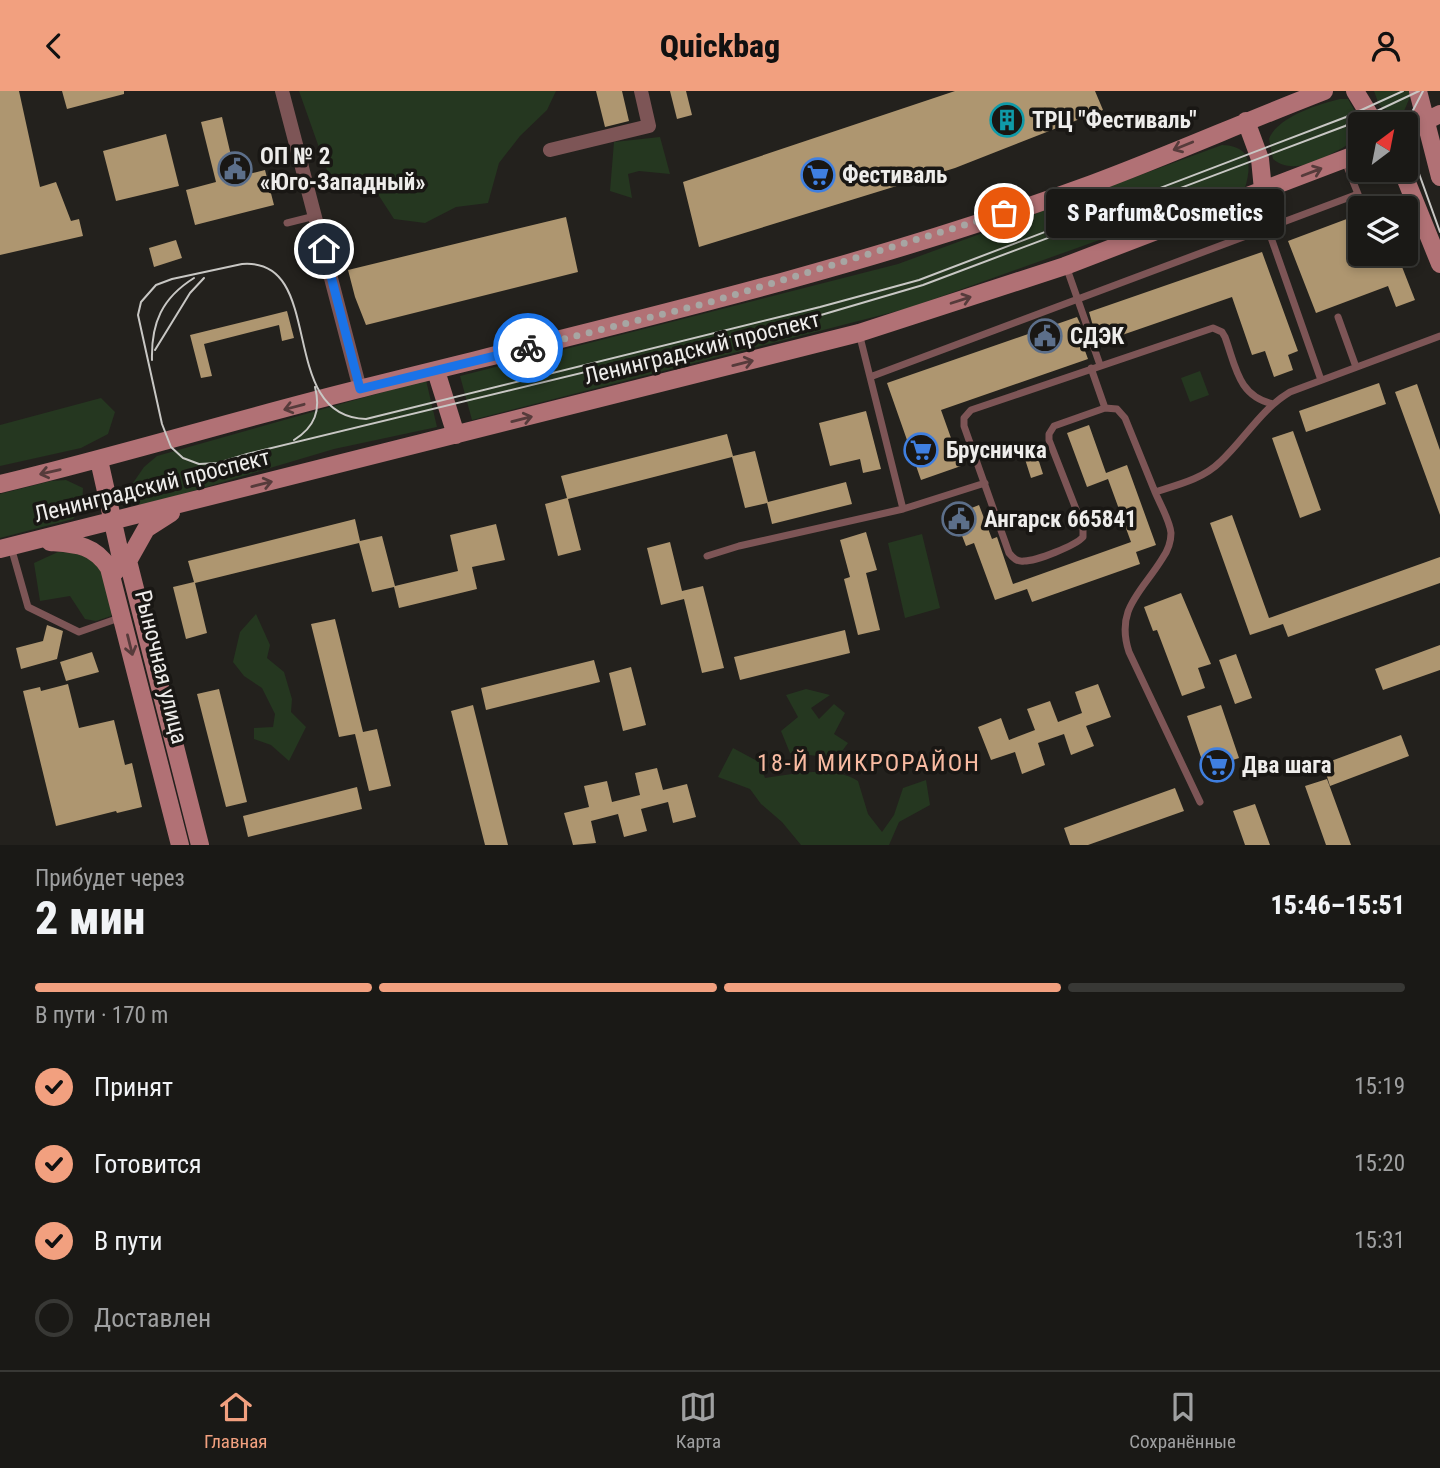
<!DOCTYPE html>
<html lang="ru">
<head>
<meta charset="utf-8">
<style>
	:root { --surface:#1a1916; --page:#23221f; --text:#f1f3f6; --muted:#9fa0a1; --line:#383835; --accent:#f2a07f }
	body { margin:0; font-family:"Roboto Condensed",sans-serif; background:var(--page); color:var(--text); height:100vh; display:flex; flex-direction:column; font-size:26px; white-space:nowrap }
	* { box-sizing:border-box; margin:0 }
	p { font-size:23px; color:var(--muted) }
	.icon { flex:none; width:38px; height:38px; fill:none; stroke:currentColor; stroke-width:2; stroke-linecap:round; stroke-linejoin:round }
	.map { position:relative; height:754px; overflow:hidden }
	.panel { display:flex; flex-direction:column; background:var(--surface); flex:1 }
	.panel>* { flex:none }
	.needle { width:46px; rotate:32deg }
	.tools { position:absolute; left:1348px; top:21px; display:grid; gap:14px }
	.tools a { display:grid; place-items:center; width:70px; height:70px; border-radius:7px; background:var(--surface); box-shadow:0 4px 10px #0003,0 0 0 2px var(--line); font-size:35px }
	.pin { position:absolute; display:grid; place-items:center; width:60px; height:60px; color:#fff; margin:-30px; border:4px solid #fff; border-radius:50%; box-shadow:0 2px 7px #0007 }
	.courier { position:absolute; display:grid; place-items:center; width:70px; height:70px; margin:-35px; border:5px solid #1a73e8; border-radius:50%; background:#fff; color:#222; box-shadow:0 2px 9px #0007 }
	.bubble { position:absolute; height:49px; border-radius:7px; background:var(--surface); box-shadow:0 4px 10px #0003,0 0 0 2px var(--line); font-size:23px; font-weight:800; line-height:49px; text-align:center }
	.overview em { font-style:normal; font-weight:800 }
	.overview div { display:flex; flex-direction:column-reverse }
	.overview { display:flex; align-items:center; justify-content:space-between; height:119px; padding:0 35px }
	h1 { font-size:46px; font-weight:800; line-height:52px }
	.bar { display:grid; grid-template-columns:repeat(4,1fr); gap:10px 7px; align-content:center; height:84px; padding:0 35px }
	.bar i { height:9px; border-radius:5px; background:var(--line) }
	.bar .current { background:var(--accent) }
	.bar p { grid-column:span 4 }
	ol { padding:0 35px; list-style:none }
	li { display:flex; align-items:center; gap:21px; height:77px }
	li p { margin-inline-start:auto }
	li .icon { padding:7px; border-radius:50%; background:var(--accent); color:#111; stroke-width:4 }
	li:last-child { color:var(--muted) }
	li i { width:38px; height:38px; border:4px solid var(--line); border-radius:50% }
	header { display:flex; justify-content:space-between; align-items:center; height:91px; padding:0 35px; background:var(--accent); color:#111; font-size:32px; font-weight:800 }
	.tabs { display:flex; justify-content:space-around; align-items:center; height:98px; border-top:2px solid var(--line); background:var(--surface); font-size:19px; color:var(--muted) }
	.tabs a { display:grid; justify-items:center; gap:4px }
	.tabs .current { color:var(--accent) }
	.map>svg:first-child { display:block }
	.green { fill:#253720 }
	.building { fill:#ae9670 }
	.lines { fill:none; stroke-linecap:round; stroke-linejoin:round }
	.lane { stroke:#7d5556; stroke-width:7 }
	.street { stroke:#7d5556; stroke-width:14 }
	.secondary { stroke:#b17175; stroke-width:18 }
	.tram { stroke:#c8c7c4; stroke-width:2 }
	.oneway { stroke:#563b3b }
	.done { stroke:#a7a6a3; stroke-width:7; stroke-dasharray:0 12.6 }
	.route { stroke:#1a73e8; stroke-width:9 }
	.labels { text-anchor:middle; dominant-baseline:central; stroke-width:7; stroke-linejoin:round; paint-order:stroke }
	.poi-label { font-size:23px; font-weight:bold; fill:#eeedeb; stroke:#191714; text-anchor:start }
	.street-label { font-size:23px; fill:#eeedeb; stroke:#191714 }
	.neighbourhood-label { font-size:24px; letter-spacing:2px; fill:#f9bba2; stroke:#191714 }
</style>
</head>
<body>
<header><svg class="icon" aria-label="back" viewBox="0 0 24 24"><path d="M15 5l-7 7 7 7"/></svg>Quickbag<svg class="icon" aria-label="person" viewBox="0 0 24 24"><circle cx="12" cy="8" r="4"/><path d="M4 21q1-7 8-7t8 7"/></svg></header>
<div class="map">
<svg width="1440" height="754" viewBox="0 0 1440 754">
	<rect width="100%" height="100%" fill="#23211d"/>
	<!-- green -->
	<path class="green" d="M299,0H556L547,19L520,45L499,72L488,112L456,116L425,132L394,128L372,94L334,99Z
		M1374,0H1409L1410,6L1404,20L1394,24L1379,14Z
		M1340,8H1348L1362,33H1360V44L1355,50C1333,61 1296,88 1273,68L1269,48C1277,26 1319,13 1340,8Z
		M660,46L670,83L639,80L628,83L632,107L610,100L614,51Z
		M1222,54C1251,55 1252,73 1245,97L909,217L472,329L460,285L898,173Z
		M1200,280L1209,304L1190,311L1181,287Z
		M426,289L437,336L334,358L139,416L133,392L144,376L157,365Z
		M101,307L115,321L108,343L81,357L0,375V334Z
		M66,389L83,397L82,416L73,428L0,447V403L51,390Z
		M922,443L940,517L905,527L888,452Z
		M58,461L81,462L97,469L114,517L111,525L96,530L85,528L70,505L40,510L34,472Z
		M256,523L270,554L267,567L284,581L292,608L291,621L306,636L289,670L271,654L254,648V637L273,636L275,623L262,597L244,585L233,571L240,541Z
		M806,598L830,604L811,617L819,628L834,613L845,622L834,643L848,652L837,667L790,662L781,640L798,626L786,604Z
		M733,657L759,671L765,687C795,683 832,674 858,690L868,723L882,741L894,724L903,697L926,689L930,714L899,731L889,754H801L782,731L761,713L750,698L718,686Z"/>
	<!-- building -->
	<path class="building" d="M0,0H19L40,96L56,91L71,130L79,128L83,145L0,164Z
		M62,0H124V3L67,18Z
		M596,0H622L629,30L605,36Z
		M670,0H686L692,24L677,28Z
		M955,0H1095L1103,19L955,77L699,156L683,91Z
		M222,26L236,86L265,79L274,114L195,134L186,99L216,91L201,31Z
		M166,43L179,95L116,110L103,60Z
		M1360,123V163H1397L1415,209L1396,216L1388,195L1316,222L1288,150Z
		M566,126L578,181L366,234L355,206L348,179Z
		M176,149L182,167L154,176L149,157Z
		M1262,161L1298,260L1288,264L1293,279L1274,286L1265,260L1252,264L1232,206L1099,252L1095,248L1090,249L1087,256L1084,257L1088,268L941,319L961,375L921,389L887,292L1077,226L1083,239L1088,241L1093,235L1089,221Z
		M287,220L294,247L282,250L279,234L204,253L212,285L201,287L190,244Z
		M1379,292L1386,313L1306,341L1299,320Z
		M1417,293L1440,359V424L1395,301Z
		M866,320L881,378L863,382L860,368L830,375L819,332Z
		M1089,334L1106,382L1127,374L1156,454L1136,461L1140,473L1032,511L1027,498L995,509L974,452L966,455L954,424L979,414L992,448L997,446L1013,493L1131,451L1108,388L1087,396L1067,342Z
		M1293,340L1321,419L1300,427L1272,347Z
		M727,343L733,365L755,360L768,411L846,391L852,413L772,433L767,412L745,417L732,366L568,408L581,459L558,465L545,413L567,407L561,385Z
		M1036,361L1043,383L1031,387L1024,365Z
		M1232,424L1269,527L1440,466V492L1288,546L1283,533L1250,544L1210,432Z
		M355,428L360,450L382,445L395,495L458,480L450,444L496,433L505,469L472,476L477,498L399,517L394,496L372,501L359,452L195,492L207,542L186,548L173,496L194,491L188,470Z
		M866,441L877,479L866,482L880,539L858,544L844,488L850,486L840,449Z
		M670,451L682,500L703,495L724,577L702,582L684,508L661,514L647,457Z
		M1181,502L1211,573L1198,577L1205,597L1182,605L1157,539L1153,540L1144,516Z
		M335,528L363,641L377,638L391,695L369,700L355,643L339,646L311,533Z
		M47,534L63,540L57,568L21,578L16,557L43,550Z
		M845,539L850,562L740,589L734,566Z
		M1440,554V579L1383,599L1375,578Z
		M92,561L99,581L66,590L60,571Z
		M1236,563L1252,607L1235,613L1219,569Z
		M594,569L600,591L486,619L481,597Z
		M631,576L646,634L623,640L609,582Z
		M68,593L79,637L114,629L125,674L132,672L142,716L117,722L116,720L56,735L23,600L40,596L41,600Z
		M1098,593L1111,626L1086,635L1094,655L1071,664L1064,643L1038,652L1045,674L1022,683L1015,661L991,669L978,636L1001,627L1009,649L1035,639L1027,618L1050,610L1058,631L1082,622L1075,601Z
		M219,598L247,711L226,716L197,603Z
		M473,614L508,754H485L451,620Z
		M1221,614L1239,667L1205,678L1187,625Z
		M1401,644L1409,665L1330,695L1323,673Z
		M657,677L663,699L687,693L696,726L673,732L668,711L641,718L647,740L624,746L618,723L591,730L596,752L573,754L564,722L589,716L584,695L607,690L612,711L640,704L635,682Z
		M1327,688L1342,729L1351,754H1326L1305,695Z
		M357,696L362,718L248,746L243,725Z
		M1175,697L1184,720L1088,754H1070L1064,737Z
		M1255,713L1270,754H1245L1233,720Z"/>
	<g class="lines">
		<!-- lane -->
		<path class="lane" d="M1263,100L1268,138L1321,289
			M287,132L315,125
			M1066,175L1087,235
			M1338,226L1356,276
			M859,242L903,418
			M1093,254L1100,274
			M1091,277L1105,317
			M870,286L1358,103L1344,68
			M1155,401L1125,327L1117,318L1105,317L1054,335L1049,343V349L1083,436V446C1075,455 1036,470 1024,470C1017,471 1013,467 1009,462L964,335V327L971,319L1213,237L1222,241L1225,246C1236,276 1238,305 1273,313
			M11,456L28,516L79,541L122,526
			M707,465L739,455L903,418L985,392
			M1200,711L1129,561C1115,518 1141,502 1162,468C1167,461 1171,451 1171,442C1170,430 1160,413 1155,401C1177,394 1203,388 1220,371C1244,349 1261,318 1290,301L1440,245"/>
		<!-- street -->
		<path class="street" d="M282,0L360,298
			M550,59L649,35L641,0"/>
		<!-- secondary -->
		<path class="secondary" d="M1355,0L1375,33
			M1418,0L1440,86
			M1246,30L1260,68L1263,99
			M1405,40L1440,23
			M1402,79L1440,173
			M436,280L456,344
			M99,369L121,467L115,481
			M0,393C122,364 241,327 363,297C607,236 855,180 1092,93C1170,64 1246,30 1324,0
			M50,451C75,453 94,453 109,477L180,754
			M0,458L859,242L1065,175L1360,62
			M128,470L200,754
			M128,470L146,438L171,422"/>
		<!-- tram -->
		<path class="tram" d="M1403,0L1346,26L919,189L820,216L366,328C275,326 328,166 242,173L172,188L156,194L141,211L138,224L162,333L171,356L183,367L199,373L218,372L247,363L821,224L923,194L1345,35L1419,0
			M1423,0L1410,25L1408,52L1440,141
			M1371,22L1388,26L1400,33
			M155,259L190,202L204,187
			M152,269C151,232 162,207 194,187
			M294,349C315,336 321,319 315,296"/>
	</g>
	<!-- one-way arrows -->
	<defs><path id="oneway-shaft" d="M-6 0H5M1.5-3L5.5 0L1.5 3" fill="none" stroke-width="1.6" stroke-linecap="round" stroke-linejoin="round" transform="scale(1.75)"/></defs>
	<g class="oneway">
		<use href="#oneway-shaft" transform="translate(1183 55) rotate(158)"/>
		<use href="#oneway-shaft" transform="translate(1312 81) rotate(-21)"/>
		<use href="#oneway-shaft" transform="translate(961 209) rotate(-18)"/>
		<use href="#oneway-shaft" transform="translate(743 272) rotate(-14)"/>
		<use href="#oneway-shaft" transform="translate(294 316) rotate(165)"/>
		<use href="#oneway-shaft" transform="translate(522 328) rotate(-14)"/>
		<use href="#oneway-shaft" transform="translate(50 381) rotate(167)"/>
		<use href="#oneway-shaft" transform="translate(262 393) rotate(-14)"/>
		<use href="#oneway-shaft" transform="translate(130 554) rotate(76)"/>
	</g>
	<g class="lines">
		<!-- done -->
		<path class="done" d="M528,257L707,212L1004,122"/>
		<!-- route -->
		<path class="route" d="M324,158L360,298L528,257"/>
	</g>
	<!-- icons -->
	<defs>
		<symbol id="building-ring" viewBox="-11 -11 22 22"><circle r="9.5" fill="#191714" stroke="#0f9aa8" stroke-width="1.5"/><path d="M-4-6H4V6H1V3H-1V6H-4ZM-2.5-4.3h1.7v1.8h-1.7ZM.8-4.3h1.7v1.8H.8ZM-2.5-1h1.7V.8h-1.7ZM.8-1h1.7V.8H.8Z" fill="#0f9aa8"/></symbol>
		<symbol id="civic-ring" viewBox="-11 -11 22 22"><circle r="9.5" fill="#191714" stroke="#5c6f8a" stroke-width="1.5"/><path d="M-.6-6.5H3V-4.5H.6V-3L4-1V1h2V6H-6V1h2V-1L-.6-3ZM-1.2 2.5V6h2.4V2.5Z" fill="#5c6f8a"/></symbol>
		<symbol id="supermarket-ring" viewBox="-11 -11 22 22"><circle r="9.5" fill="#191714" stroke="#3f7fe0" stroke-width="1.5"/><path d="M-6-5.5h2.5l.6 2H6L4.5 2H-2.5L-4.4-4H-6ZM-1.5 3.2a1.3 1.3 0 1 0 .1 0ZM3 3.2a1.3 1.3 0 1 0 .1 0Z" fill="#3f7fe0"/></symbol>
	</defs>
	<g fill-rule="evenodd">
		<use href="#building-ring" x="988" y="10" width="38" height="38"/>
		<use href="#civic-ring" x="216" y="59" width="38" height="38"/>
		<use href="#supermarket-ring" x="799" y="65" width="38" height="38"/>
		<use href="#civic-ring" x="1026" y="226" width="38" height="38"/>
		<use href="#supermarket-ring" x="902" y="340" width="38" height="38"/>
		<use href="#civic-ring" x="940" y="409" width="38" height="38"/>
		<use href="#supermarket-ring" x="1198" y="655" width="38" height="38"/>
	</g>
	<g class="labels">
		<!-- poi labels -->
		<g class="poi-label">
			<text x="1032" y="29">ТРЦ "Фестиваль"</text>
			<text x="260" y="65">ОП № 2<tspan x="260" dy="26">«Юго-Западный»</tspan></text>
			<text x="842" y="84">Фестиваль</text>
			<text x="1070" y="245">СДЭК</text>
			<text x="946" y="359">Брусничка</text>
			<text x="984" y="428">Ангарск 665841</text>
			<text x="1242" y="674">Два шага</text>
		</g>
		<!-- street labels -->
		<g class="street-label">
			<text transform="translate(702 257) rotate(-14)">Ленинградский проспект</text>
			<text transform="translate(152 395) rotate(-14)">Ленинградский проспект</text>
			<text transform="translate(161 576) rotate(76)">Рыночная улица</text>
		</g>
		<!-- neighbourhood labels -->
		<g class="neighbourhood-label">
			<text x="869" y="672">18-Й МИКРОРАЙОН</text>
		</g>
	</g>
</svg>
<div class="tools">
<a><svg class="needle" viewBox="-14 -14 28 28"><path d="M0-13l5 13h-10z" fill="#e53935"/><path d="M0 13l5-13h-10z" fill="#9fa0a1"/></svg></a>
<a><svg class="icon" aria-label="layers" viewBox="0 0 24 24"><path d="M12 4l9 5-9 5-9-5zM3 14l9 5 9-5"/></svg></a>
</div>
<div class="pin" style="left:1004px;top:122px;background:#ea580c"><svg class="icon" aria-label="bag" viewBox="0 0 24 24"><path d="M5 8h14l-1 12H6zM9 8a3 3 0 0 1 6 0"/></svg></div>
<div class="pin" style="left:324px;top:158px;background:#1f2937"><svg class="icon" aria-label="home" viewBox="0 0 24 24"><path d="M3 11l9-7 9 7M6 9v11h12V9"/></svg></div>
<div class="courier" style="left:528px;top:257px"><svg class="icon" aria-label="bike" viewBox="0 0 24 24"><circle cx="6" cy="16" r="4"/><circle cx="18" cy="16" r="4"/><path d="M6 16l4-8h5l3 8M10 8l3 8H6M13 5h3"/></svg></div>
<div class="bubble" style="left:1046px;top:98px;width:238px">S Parfum&amp;Cosmetics</div>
</div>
<section class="panel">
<div class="overview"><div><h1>2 мин</h1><p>Прибудет через</p></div><em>15:46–15:51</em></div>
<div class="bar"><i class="current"></i><i class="current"></i><i class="current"></i><i></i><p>В пути · 170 m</p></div>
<ol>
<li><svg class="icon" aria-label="check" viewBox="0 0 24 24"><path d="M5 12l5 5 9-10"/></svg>Принят<p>15:19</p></li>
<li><svg class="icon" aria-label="check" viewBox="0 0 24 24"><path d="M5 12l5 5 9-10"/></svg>Готовится<p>15:20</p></li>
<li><svg class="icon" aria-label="check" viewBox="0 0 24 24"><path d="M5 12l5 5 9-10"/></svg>В пути<p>15:31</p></li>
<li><i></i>Доставлен</li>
</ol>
</section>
<nav class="tabs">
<a class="current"><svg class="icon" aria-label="home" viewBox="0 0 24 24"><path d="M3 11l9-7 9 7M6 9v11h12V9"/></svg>Главная</a>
<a><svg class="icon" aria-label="map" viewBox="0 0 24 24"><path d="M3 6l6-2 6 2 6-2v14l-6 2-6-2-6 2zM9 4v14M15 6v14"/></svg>Карта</a>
<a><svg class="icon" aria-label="saved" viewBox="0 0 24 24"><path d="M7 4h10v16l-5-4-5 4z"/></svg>Сохранённые</a>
</nav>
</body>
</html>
